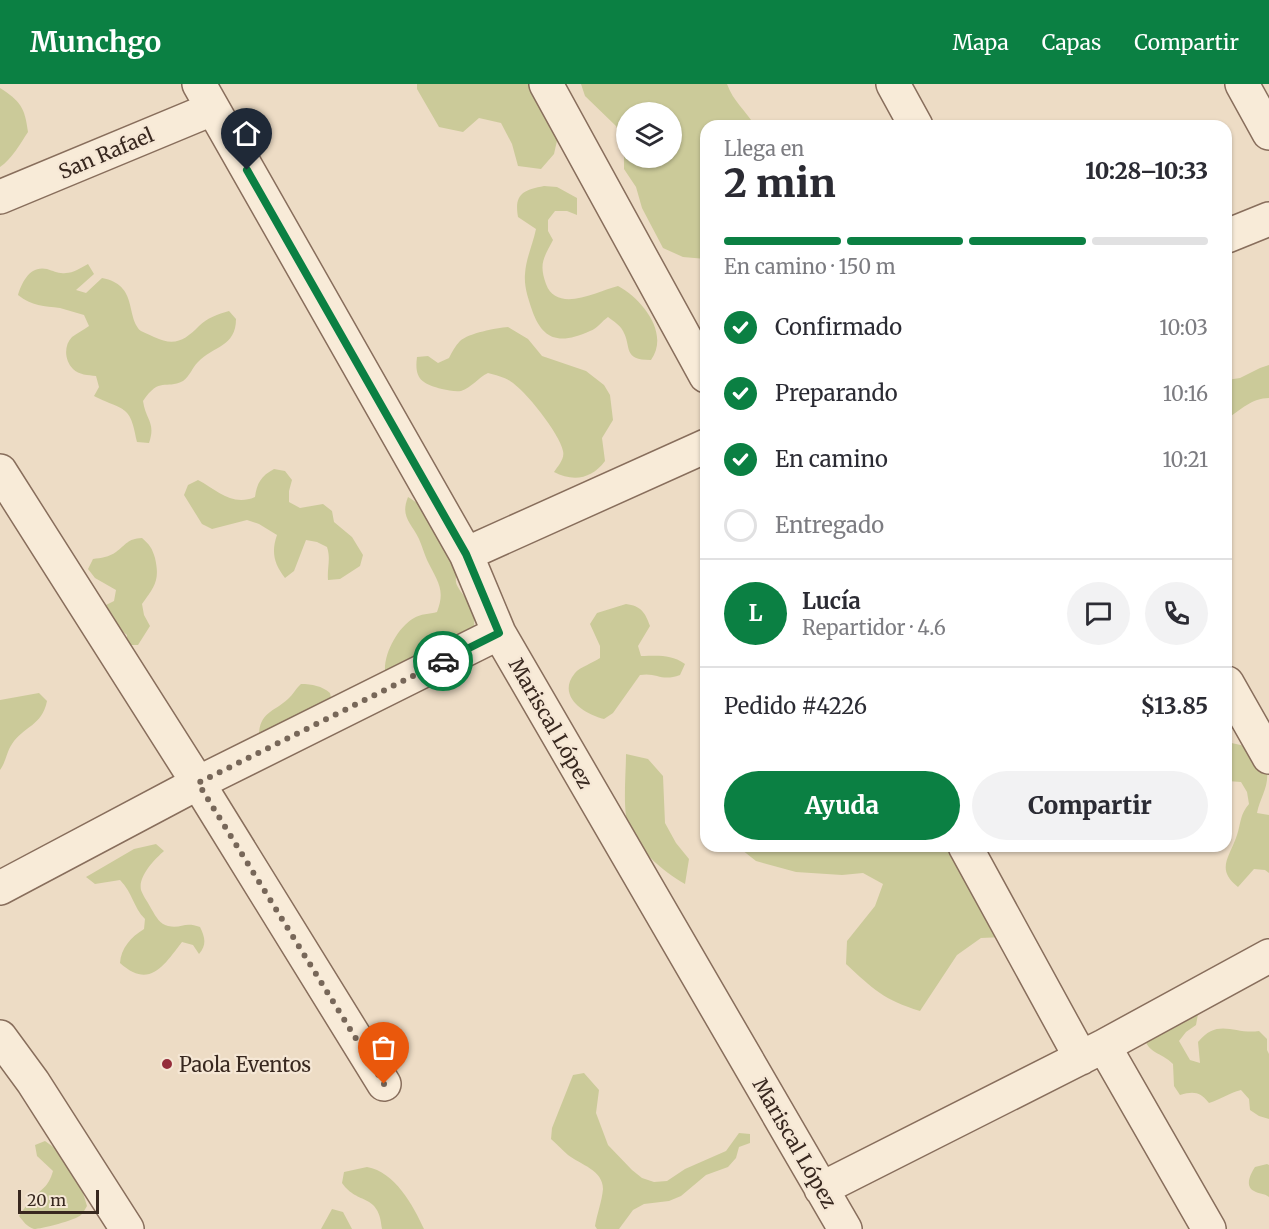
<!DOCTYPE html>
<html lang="es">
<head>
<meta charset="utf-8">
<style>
	:root { --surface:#fff; --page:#f2f2f3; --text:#2b2b33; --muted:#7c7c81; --line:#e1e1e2; --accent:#0b8043 }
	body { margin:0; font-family:Merriweather,serif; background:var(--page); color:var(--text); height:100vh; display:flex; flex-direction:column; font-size:22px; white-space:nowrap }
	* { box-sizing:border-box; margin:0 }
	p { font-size:20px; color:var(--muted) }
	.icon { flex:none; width:33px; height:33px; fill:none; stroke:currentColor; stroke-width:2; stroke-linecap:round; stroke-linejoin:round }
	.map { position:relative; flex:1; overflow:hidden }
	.details { position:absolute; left:700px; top:36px; width:532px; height:732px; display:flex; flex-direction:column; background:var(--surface); border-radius:18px; box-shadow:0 2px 4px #0004 }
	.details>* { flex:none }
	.tools { position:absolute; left:616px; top:18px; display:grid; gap:12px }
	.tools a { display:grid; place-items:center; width:66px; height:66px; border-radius:50%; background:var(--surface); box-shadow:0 2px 4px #0004; font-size:30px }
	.scale { position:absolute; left:18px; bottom:15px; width:81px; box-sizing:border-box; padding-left:6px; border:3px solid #38281f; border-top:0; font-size:16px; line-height:21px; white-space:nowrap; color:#38281f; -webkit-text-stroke:4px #f5e7d5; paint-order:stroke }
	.pin { position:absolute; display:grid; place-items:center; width:51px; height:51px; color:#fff; margin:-62px -26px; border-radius:50% 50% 50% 0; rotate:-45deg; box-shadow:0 0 6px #0007 }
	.pin .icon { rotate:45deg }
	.courier { position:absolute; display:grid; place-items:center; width:60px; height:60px; margin:-30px; border:4px solid #0b8043; border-radius:50%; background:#fff; color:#222; box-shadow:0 2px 8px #0007 }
	.summary em { font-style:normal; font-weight:800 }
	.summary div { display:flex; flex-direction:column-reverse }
	.summary { display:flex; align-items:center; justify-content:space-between; height:102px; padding:0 24px }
	h1 { font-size:39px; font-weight:800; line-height:45px }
	.bar { display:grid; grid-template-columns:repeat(4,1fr); gap:9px 6px; align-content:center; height:72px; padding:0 24px }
	.bar i { height:8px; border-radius:4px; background:var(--line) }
	.bar .selected { background:var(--accent) }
	.bar p { grid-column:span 4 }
	.line { display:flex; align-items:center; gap:15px; padding:0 24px; border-top:2px solid var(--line) }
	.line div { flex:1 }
	.round { display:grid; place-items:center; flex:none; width:63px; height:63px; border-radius:32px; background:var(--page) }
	ol { padding:0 24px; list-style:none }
	li { display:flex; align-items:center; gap:18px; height:66px }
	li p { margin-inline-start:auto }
	li .icon { padding:6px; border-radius:50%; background:var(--accent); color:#fff; stroke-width:4 }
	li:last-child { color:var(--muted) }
	li i { width:33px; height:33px; border:3px solid var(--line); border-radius:50% }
	.primary-button { display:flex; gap:12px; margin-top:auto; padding:12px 24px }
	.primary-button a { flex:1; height:69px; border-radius:36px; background:var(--accent); color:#fff; font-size:24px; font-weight:800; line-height:69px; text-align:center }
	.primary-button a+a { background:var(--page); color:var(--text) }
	header { display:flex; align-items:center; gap:36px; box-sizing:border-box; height:84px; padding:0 30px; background:var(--accent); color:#fff }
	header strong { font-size:28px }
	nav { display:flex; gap:33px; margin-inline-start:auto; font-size:21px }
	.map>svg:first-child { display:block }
	.green { fill:#cbca99; fill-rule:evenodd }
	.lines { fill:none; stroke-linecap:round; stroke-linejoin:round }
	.minor-casing { stroke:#886e5c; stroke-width:36 }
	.minor { stroke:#f8ebd8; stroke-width:33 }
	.done { stroke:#776759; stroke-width:6; stroke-dasharray:0 10.8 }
	.route { stroke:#0b8043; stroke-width:8 }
	.poi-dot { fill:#952d3b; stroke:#f5e7d5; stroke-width:2 }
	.labels { text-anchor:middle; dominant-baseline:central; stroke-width:4.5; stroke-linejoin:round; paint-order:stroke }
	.street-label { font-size:20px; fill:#38281f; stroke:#f5e7d5 }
	.poi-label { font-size:20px; fill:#38281f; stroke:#f5e7d5; text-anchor:start }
</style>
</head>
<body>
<header>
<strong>Munchgo</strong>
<nav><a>Mapa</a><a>Capas</a><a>Compartir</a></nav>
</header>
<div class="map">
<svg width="1269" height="1145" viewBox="0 0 1269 1145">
	<rect width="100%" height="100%" fill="#eddcc5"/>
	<!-- green -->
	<path class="green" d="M417,0H537L559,48L554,70L541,85L518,82L512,60L501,39L479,34L463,48L439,43L417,5Z
		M581,0H727C733,17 746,27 755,42H706V175L683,173L663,164L642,124L636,103L624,85V63L616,42L585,12ZM627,28H672V74H627Z
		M0,4C20,17 25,23 28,48C20,60 12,75 0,83Z
		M544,102L557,103L577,114V131L567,127H555L548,136V147L553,156C543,175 539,180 546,200C557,230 598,207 618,202C642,215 670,249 651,276C622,276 632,263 623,247C620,241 613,237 608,233C602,237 597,245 590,247C561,260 543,258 532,226C528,214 524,203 525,190C526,174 533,160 536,145L518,133C514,110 523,106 544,102Z
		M88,180L94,190L76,206L86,209L102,194C139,201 125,233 141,247C145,249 150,251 154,253C175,263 185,256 199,242C207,234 218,230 229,227L236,235C236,263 213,262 198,278C192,284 190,292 183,297C165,306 160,292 143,317C146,337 156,338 149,359L137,358C130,320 126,328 94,312L99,303L96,292C88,291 79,291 73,285C64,276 64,261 72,253C77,249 84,246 89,242L84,231C76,229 68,226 60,224C44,222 32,222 18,211C22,198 30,181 47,185C54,187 58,190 66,189C73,189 81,184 88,180Z
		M508,243L528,255L542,272L586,287L604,301L610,311L613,336L602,354L605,377C592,395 573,398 554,388C558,382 565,375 563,367C560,350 525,306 510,297C504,293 495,291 488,289C479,293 471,304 461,307C455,308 448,306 442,305C422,300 414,295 417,273L428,272L438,279L449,274C452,268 455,262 460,257C469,249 496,244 508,243Z
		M1269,281V314C1252,314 1240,326 1227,335V296L1240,294L1260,284Z
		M274,385L285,387L292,396L289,407V418L300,424L323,420L332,427L334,438L352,453L363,471L360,482L340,495L328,496C327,483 331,475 327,463L317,458L306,456L294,487L285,494C274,480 271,468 277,451L259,440L247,436L212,445L202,440L184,411L188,401L198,396C217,406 232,423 255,413C257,399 261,392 274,385Z
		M408,413C427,423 449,455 456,475C459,482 455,491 456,498C457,505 470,519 475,524L474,542L466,550L412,573L396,591L385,587C384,569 398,543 414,534C420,530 430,530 437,528C446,505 437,497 427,476C424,469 422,462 419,455C411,438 400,433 408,413Z
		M142,454C150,461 152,464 155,474C160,496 155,502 142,520L144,531L150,542L138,561H127V551L107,535L104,522L114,517L116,506L95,494L88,485L93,475C101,474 109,473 116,468C127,460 127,455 142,454Z
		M626,520C641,522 645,528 650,542L638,562L641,572C659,572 670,570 685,580L680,591C661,598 657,588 640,591L613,629L604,635C584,630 556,612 575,589C580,583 593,579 600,574V562L590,540L597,529Z
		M301,600C312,600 322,602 330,609L331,614L324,621L259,652C259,628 274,628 288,615C293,611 296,604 301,600Z
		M39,609L47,617C42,642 24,642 12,660C6,669 6,678 0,686V616Z
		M1227,658L1245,662C1250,675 1254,681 1267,687C1269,703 1260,714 1257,729L1269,731V789L1265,786L1254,785L1238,803C1215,785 1230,773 1237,751C1241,739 1240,730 1249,720L1247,708L1241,698L1227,697Z
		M626,670L648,675L663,692L665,739L676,759L689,775L685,800C663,788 633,762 627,736C623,721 626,687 626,670Z
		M156,760L164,767C155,775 138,792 141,806C143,812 149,820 152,826C156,833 160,840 168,842C182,845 184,837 200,843C205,853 207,861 199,870L193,861L182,858C164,881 150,906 120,879C121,864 131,853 144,845L145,835C133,823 133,809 120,796L95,800L86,793L134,765Z
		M737,762H807L830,768L853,762H958L1003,853L981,854L957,871L920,927C884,916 873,905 846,880L847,857L875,822L883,800L863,789L842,791L796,788L756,777Z
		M1188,925L1198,930L1196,941L1186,948L1179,957L1190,976L1200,979L1198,958C1218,933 1235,951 1259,947L1267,955V966L1269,970V1035L1259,1032L1250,1026L1249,1015L1241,1006C1229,1009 1221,1015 1209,1019C1200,1008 1194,1007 1180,1011L1174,1002L1173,980C1160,967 1148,971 1143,950Z
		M584,989L599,1006L596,1029L608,1061L632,1086L642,1094L654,1098L667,1097L685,1085L726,1067L739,1049L750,1050V1059L739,1063L736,1074L728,1083L706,1091L681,1112L669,1117L644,1120L633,1126L619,1145H597L595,1142C597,1130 602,1117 603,1105C603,1086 581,1081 568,1071C562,1066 557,1060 551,1055L552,1044L573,991Z
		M45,1057L63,1070L83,1109L87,1122C85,1125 84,1128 81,1131C76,1136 41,1145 34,1145C27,1143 23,1137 19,1132C23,1126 27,1120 32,1115C42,1104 48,1104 53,1087L37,1072L35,1061Z
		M1267,1080L1269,1081V1113C1264,1109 1259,1110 1254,1107C1244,1102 1251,1089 1255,1083Z
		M367,1083C395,1088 413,1121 424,1145H382C379,1108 358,1122 342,1099L344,1088Z
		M332,1125L343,1128L352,1145H321Z"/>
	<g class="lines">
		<defs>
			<path id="minor" d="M199,0L466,470L499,549L845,1145
				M546,0L706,292
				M893,0L916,42
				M1242,0L1269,49
				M0,113L212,25
				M1227,152L1269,135
				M0,387L198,699L384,1000
				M466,470L706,362
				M1227,599L1269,673
				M965,762L1081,974
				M0,804L198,699L499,549
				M0,953L33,998L127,1145
				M1104,962L1209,1145
				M821,1105L1104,962L1269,872"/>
		</defs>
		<!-- minor casing -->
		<use href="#minor" class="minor-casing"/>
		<!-- minor -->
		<use href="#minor" class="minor"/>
	</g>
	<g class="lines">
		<!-- done -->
		<path class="done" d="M384,1000L198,699L443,577"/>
		<!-- route -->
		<path class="route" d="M247,86L466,470L499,549L443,577"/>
	</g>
	<!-- markers -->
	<circle class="poi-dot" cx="167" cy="980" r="6"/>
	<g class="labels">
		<!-- street labels -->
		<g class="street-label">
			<text transform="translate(106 69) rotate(-23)">San Rafael</text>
			<text transform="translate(551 639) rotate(60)">Mariscal López</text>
			<text transform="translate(795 1059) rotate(60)">Mariscal López</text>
		</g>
		<!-- poi labels -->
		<g class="poi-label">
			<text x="179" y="980">Paola Eventos</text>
		</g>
	</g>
</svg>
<div class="tools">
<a><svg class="icon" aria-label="layers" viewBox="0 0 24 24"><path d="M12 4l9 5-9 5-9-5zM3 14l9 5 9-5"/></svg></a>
</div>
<div class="scale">20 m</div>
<div class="pin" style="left:384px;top:1000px;background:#ea580c"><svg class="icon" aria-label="bag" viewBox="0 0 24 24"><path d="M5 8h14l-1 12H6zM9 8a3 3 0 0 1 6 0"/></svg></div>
<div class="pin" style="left:247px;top:86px;background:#1f2937"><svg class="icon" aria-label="home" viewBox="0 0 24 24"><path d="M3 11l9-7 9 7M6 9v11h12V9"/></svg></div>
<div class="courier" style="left:443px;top:577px"><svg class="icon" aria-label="car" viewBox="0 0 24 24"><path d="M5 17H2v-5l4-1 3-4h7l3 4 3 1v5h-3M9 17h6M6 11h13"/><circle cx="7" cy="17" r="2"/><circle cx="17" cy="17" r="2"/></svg></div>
<section class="details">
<div class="summary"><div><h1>2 min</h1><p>Llega en</p></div><em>10:28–10:33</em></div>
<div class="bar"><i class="selected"></i><i class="selected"></i><i class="selected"></i><i></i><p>En camino · 150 m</p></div>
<ol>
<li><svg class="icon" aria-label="check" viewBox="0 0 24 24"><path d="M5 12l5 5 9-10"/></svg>Confirmado<p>10:03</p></li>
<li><svg class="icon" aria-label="check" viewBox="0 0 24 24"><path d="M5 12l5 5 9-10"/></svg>Preparando<p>10:16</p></li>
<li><svg class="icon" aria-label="check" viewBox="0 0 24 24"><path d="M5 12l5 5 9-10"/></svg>En camino<p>10:21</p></li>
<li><i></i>Entregado</li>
</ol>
<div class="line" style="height:108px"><b class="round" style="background:var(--accent);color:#fff">L</b><div><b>Lucía</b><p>Repartidor · 4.6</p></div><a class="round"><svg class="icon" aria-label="chat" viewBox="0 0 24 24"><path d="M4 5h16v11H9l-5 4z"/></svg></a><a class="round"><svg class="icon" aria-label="phone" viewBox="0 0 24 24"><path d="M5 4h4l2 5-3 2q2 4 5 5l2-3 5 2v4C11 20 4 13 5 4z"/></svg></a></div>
<div class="line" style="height:78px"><div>Pedido #4226</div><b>$13.85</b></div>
<div class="primary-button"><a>Ayuda</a><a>Compartir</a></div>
</section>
</div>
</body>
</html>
